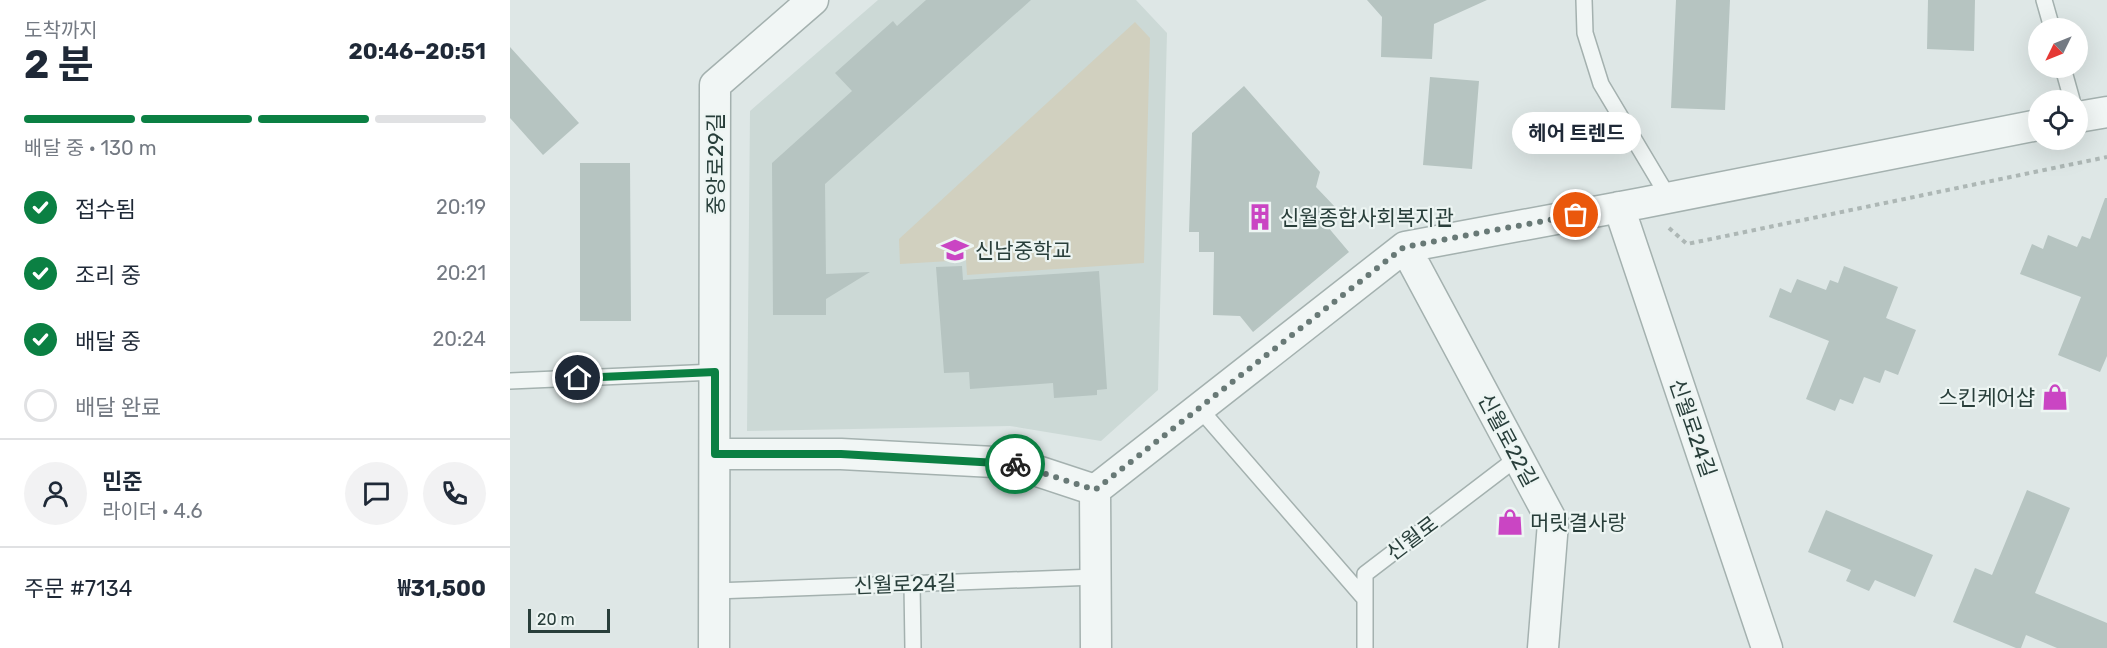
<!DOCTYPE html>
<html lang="ko">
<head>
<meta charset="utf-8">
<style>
	:root { --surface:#fff; --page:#f2f2f3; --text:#1f2937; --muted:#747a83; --line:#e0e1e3; --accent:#0b8043 }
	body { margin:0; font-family:Rubik,"Noto Sans KR",sans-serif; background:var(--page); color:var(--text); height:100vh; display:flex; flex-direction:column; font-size:22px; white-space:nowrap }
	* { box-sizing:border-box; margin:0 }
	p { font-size:20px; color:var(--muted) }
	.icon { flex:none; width:33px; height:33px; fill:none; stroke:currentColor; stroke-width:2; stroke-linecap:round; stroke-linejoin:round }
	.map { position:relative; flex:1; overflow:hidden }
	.panel { display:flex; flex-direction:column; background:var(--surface); width:510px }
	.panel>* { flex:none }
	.needle { width:39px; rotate:227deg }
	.tools { position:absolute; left:1518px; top:18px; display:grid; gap:12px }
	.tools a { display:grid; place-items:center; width:60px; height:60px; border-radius:50%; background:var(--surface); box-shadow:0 6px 24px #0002; font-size:30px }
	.scale { position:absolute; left:18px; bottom:15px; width:82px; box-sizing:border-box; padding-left:6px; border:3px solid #283e3a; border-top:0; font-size:16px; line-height:21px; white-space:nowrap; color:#283e3a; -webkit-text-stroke:4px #edf5f3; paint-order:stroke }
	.pin { position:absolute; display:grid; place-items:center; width:51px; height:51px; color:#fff; margin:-26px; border:3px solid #fff; border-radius:50%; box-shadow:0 2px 6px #0007 }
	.courier { position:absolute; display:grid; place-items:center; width:60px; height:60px; margin:-30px; border:4px solid #0b8043; border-radius:50%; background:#fff; color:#222; box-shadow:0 2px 8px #0007 }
	.bubble { position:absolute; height:42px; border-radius:21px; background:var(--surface); box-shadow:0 6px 24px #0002; font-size:20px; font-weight:700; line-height:42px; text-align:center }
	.headline em { font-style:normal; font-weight:700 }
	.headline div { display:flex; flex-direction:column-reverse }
	.headline { display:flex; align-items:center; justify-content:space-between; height:102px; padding:0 24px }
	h1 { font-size:39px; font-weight:700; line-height:45px }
	.bar { display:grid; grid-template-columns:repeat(4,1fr); gap:9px 6px; align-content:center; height:72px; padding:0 24px }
	.bar i { height:8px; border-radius:4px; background:var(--line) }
	.bar .current { background:var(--accent) }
	.bar p { grid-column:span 4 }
	.line { display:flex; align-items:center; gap:15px; padding:0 24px; border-top:2px solid var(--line) }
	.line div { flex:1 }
	.round { display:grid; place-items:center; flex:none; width:63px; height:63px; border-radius:32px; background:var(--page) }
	ol { padding:0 24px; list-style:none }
	li { display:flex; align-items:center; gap:18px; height:66px }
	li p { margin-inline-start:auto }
	li .icon { padding:6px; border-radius:50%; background:var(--accent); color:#fff; stroke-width:4 }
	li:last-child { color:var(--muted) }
	li i { width:33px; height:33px; border:3px solid var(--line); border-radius:50% }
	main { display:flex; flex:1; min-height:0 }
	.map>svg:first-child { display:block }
	.built { fill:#ccd9d6 }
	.green { fill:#d1d0bf }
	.building { fill:#b6c4c1 }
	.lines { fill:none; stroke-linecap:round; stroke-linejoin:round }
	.lane-casing { stroke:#a4b1af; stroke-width:18 }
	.street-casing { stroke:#a4b1af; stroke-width:33 }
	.path { stroke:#adb7b5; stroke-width:4; stroke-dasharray:4.5 4.5; stroke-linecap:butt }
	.lane { stroke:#f1f6f5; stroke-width:15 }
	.street { stroke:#f1f6f5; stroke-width:30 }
	.done { stroke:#687976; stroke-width:6; stroke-dasharray:0 10.8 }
	.route { stroke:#0b8043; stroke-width:8 }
	.labels { text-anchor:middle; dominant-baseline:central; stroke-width:4.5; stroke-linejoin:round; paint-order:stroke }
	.street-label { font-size:21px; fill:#283e3a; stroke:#edf5f3 }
	.poi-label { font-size:21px; fill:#283e3a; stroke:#edf5f3; text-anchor:start }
</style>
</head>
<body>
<main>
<section class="panel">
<div class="headline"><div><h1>2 분</h1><p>도착까지</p></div><em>20:46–20:51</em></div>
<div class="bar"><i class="current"></i><i class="current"></i><i class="current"></i><i></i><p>배달 중 · 130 m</p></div>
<ol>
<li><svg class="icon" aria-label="check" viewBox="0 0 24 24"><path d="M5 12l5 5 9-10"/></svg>접수됨<p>20:19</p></li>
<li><svg class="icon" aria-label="check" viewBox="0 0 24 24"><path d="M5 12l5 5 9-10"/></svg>조리 중<p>20:21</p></li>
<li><svg class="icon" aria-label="check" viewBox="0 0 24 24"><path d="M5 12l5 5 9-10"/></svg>배달 중<p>20:24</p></li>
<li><i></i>배달 완료</li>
</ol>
<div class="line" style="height:108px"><a class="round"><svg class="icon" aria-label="person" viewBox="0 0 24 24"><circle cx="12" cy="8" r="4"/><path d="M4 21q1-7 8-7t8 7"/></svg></a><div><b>민준</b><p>라이더 · 4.6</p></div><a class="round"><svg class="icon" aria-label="chat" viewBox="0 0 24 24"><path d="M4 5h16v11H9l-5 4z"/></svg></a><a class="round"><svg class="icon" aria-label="phone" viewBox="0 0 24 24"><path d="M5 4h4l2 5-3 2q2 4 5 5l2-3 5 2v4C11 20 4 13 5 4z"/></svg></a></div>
<div class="line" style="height:78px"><div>주문 #7134</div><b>₩31,500</b></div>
</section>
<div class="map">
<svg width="1597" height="648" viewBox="0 0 1597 648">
	<rect width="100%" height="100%" fill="#dee7e6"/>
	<!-- built -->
	<path class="built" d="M368,0H626L657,33L648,390L591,441L500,426L237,431L240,111Z"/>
	<!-- green -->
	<path class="green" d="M625,22L640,38L634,263L457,275L456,260L390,264L389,239Z"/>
	<!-- building -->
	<path class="building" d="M416,0H521L315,184L316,274L360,272L316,299V315H263L262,163L342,91L325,73L383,21L387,26Z
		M857,0H977L924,24L922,59L871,57L872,17Z
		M1166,0H1220L1215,110L1161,108Z
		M1418,0H1465L1464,51L1417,49Z
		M0,47L69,123L33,155L0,118Z
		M920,77L969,81L962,169L913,165Z
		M734,86L810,172L806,187L826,208L817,226L839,252L743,332L730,316L703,315L704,252H689V232H679L682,133Z
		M70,163H120L121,321H70Z
		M1595,198H1597V356L1590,372L1548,355L1571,297L1510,274L1522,244L1533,249L1538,235L1567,247L1572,236L1580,239Z
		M452,266L453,280L589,271L597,389L587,390V395L544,398L543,383L460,389L459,372L434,373L426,267Z
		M1334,266L1388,287L1376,318L1406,330L1388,375L1375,370L1370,383L1354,377L1343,404L1330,399L1325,411L1296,399L1319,341L1259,317L1270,288L1281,293L1287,279L1316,290L1320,280L1328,283Z
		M1517,490L1560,508L1525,593L1597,623V648H1547L1516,635L1511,648H1506L1443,622L1465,568L1482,575Z
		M1316,510L1423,555L1405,597L1365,580L1359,591L1336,581L1341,570L1298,552Z"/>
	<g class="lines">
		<defs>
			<path id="lane" d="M1074,0L1075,33L1091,84L1159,198
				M1534,0L1542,28
				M1553,68L1562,100
				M0,381L205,372
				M689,408L855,599
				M402,584L403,648
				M204,591L586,577
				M855,648V574L1007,458"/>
			<path id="street" d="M1568,117L1597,112
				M1109,207L1257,648
				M895,247L1043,523L1033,648
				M205,454H331L503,463L585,490
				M585,490L895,247L1132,203L1528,125
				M585,490L586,648
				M204,648L205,85L303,0"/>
		</defs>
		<!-- lane casing -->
		<use href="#lane" class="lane-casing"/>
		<!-- street casing -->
		<use href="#street" class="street-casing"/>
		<!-- path -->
		<path class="path" d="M1159,228L1177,244L1597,157"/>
		<!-- lane -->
		<use href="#lane" class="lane"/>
		<!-- street -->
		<use href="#street" class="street"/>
	</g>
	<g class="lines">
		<!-- done -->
		<path class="done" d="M505,464L585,490L894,247L1066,215"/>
		<!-- route -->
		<path class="route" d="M68,378L205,372V454H331L505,464"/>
	</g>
	<!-- icons -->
	<defs>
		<symbol id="building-bare" viewBox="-9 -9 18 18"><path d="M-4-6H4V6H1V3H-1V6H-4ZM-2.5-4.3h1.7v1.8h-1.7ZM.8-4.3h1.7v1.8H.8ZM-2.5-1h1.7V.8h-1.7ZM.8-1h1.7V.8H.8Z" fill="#ca45c3" stroke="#edf5f3" stroke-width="2.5" paint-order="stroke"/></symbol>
		<symbol id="school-bare" viewBox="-9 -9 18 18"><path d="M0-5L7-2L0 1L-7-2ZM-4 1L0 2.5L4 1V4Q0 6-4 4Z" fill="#ca45c3" stroke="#edf5f3" stroke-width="2.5" paint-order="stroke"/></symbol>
		<symbol id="shop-bare" viewBox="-9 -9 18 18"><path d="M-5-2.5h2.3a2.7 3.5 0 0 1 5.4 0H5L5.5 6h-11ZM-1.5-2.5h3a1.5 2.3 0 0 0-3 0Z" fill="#ca45c3" stroke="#edf5f3" stroke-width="2.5" paint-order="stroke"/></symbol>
	</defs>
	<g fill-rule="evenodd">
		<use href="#building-bare" x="731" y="198" width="38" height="38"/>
		<use href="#school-bare" x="426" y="231" width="38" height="38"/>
		<use href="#shop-bare" x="1526" y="378" width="38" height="38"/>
		<use href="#shop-bare" x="981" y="503" width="38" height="38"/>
	</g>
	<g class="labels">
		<!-- street labels -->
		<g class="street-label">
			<text transform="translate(205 164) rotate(-90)">중앙로29길</text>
			<text transform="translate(1183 428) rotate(71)">신월로24길</text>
			<text transform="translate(998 440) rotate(62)">신월로22길</text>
			<text transform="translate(902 538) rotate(-37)">신월로</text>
			<text transform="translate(395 584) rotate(-2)">신월로24길</text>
		</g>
		<!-- poi labels -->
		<g class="poi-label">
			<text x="770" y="217">신월종합사회복지관</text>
			<text x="465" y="250">신남중학교</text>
			<text x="1525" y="397" text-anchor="end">스킨케어샵</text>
			<text x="1020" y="522">머릿결사랑</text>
		</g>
	</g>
</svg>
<div class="tools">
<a><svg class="needle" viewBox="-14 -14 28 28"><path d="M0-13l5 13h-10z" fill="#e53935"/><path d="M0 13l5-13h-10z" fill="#747a83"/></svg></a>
<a><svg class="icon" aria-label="locate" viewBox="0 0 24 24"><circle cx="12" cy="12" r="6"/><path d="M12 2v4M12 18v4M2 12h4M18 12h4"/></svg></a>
</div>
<div class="scale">20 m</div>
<div class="pin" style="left:1066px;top:215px;background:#ea580c"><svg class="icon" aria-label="bag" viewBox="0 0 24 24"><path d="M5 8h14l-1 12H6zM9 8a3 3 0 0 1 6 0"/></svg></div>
<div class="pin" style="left:68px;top:378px;background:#1f2937"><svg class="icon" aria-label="home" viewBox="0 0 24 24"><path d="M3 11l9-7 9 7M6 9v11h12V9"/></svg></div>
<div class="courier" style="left:505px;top:464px"><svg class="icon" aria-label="bike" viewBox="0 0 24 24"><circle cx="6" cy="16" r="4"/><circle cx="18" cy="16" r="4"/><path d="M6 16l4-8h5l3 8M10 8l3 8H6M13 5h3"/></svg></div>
<div class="bubble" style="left:1002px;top:112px;width:129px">헤어 트렌드</div>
</div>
</main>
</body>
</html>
